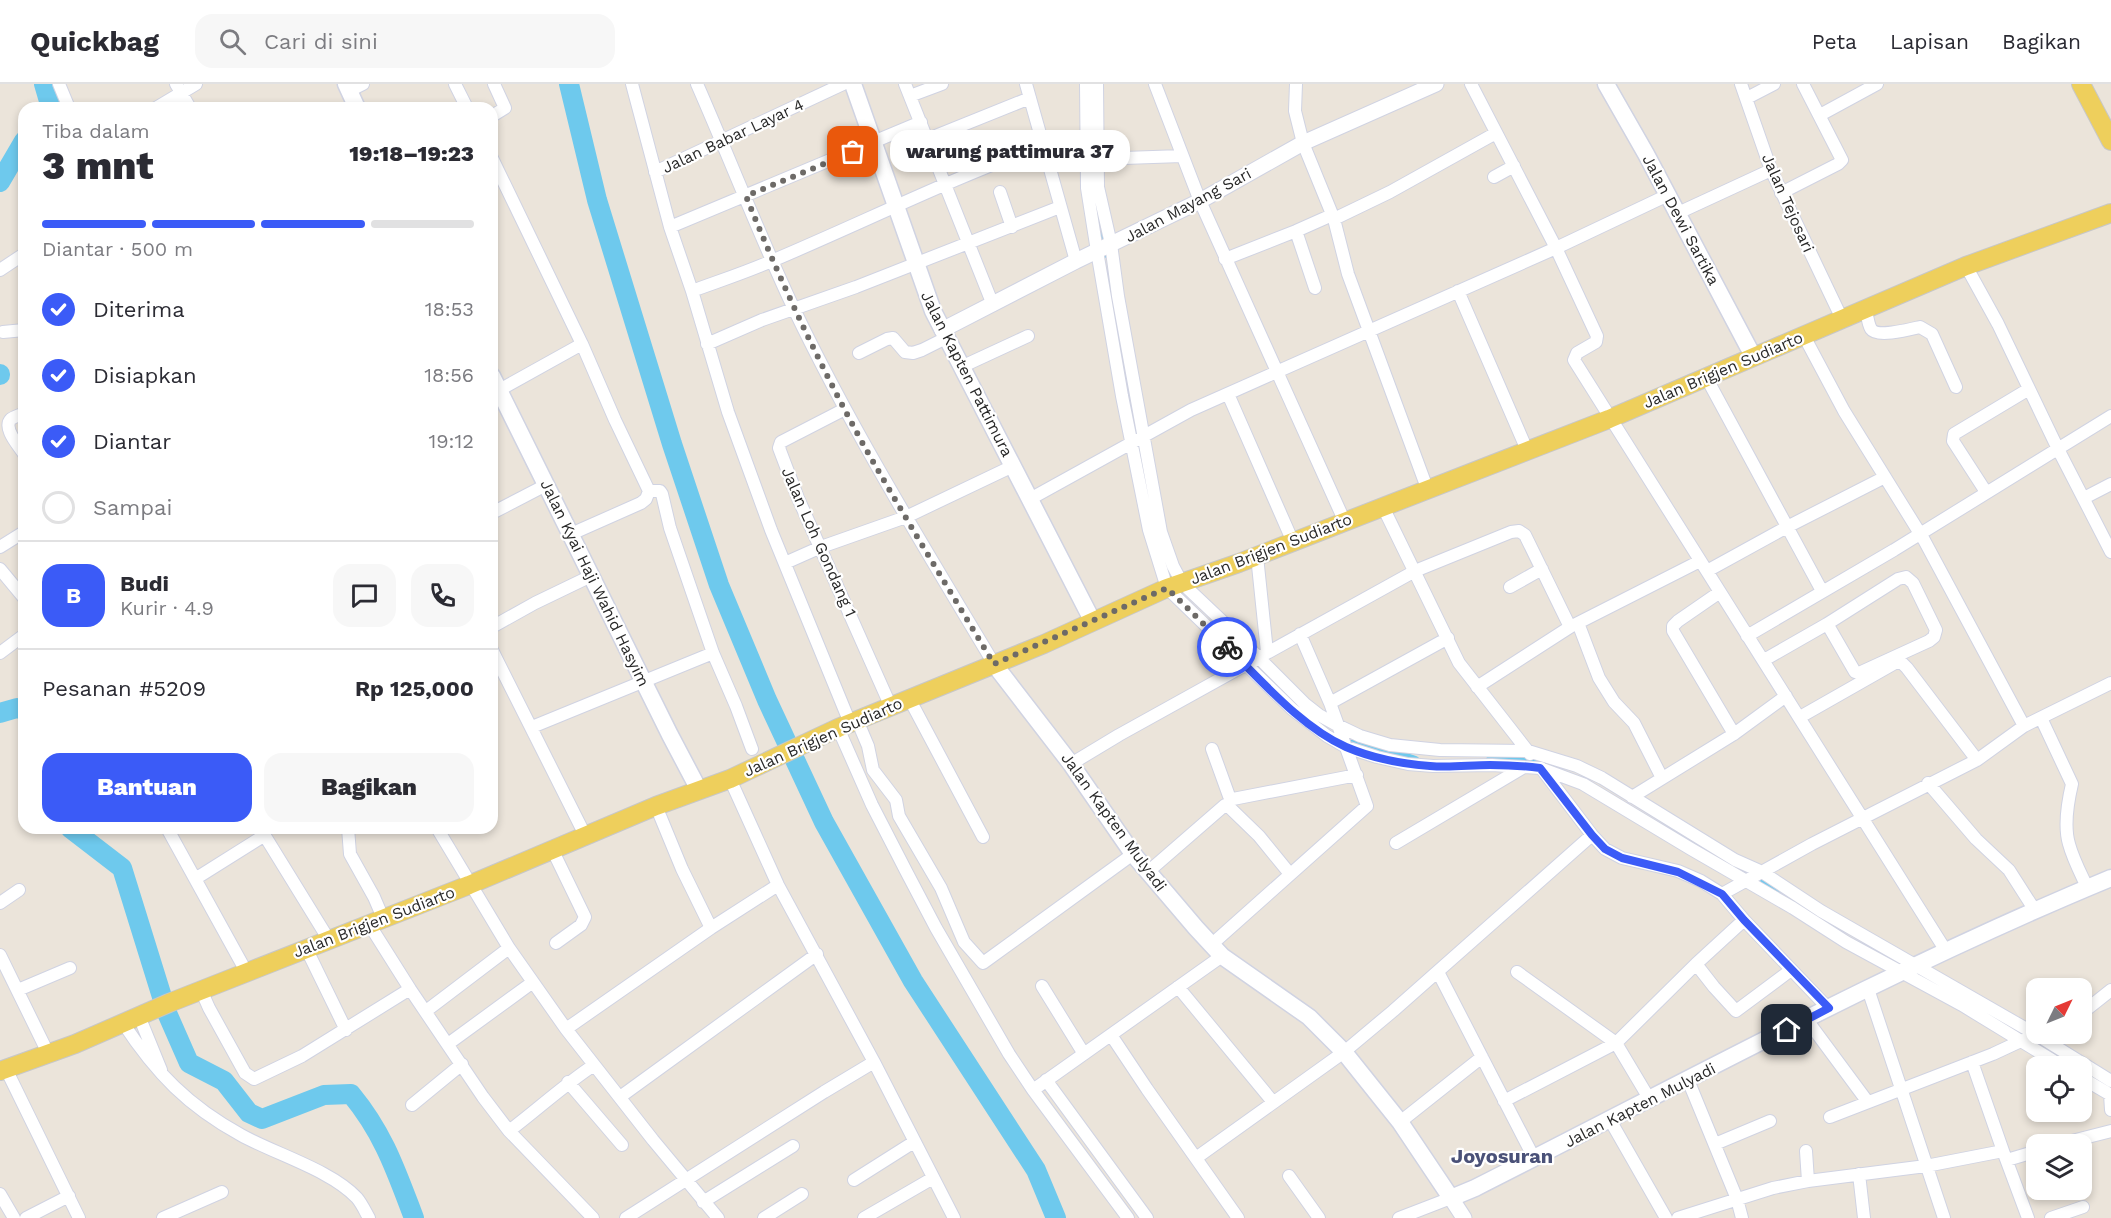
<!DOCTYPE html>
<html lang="id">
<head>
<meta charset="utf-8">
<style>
	:root { --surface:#fff; --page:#f7f7f7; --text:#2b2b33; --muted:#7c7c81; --line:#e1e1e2; --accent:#3b5bf7 }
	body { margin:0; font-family:"Work Sans",sans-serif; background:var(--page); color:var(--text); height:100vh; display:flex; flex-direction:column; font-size:22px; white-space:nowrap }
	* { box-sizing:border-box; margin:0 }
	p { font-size:20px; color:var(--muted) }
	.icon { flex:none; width:33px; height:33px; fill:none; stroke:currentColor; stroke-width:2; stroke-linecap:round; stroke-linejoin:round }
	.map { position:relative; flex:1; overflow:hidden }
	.details { position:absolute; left:18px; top:18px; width:480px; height:732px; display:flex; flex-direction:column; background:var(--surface); border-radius:18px; box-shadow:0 3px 9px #0003 }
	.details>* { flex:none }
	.needle { width:39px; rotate:47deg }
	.controls { position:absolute; left:2026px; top:894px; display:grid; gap:12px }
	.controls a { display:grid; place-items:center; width:66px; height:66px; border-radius:12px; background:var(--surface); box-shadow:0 3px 9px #0003; font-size:30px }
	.pin { position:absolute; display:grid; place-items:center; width:51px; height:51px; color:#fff; margin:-26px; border-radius:12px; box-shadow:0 3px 9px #0006 }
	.courier { position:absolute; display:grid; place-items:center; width:60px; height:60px; margin:-30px; border:4px solid #3b5bf7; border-radius:50%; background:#fff; color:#222; box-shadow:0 2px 8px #0007 }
	.bubble { position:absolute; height:42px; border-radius:18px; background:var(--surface); box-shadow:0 3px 9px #0003; font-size:20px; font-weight:800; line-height:42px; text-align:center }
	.head em { font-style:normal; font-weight:800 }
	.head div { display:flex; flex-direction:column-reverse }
	.head { display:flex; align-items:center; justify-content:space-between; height:102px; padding:0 24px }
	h1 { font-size:39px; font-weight:800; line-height:45px }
	.bar { display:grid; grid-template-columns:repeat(4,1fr); gap:9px 6px; align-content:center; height:72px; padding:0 24px }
	.bar i { height:8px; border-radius:4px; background:var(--line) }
	.bar .on { background:var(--accent) }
	.bar p { grid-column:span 4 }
	.line { display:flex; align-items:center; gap:15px; padding:0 24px; border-top:2px solid var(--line) }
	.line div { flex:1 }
	.round { display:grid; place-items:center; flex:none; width:63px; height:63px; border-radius:18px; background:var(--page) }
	ol { padding:0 24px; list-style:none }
	li { display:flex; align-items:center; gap:18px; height:66px }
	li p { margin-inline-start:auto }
	li .icon { padding:6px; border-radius:50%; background:var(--accent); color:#fff; stroke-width:4 }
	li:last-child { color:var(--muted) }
	li i { width:33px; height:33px; border:3px solid var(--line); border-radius:50% }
	.button { display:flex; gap:12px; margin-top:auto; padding:12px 24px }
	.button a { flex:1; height:69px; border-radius:18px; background:var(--accent); color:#fff; font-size:24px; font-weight:800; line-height:69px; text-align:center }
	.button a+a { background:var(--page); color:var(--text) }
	header { display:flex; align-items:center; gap:36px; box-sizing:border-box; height:84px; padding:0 30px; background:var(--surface); border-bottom:2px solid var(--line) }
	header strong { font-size:28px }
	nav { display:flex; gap:33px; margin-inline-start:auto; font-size:21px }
	.search { width:420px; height:54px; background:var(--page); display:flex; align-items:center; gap:15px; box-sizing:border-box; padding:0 21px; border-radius:18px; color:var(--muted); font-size:22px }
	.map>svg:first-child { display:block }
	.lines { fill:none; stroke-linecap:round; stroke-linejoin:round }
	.canal { stroke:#6ec9ed; stroke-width:10 }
	.river { stroke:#6ec9ed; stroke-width:20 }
	.minor-casing { stroke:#d0d3e2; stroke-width:14 }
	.tertiary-casing { stroke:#d0d3e2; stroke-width:17 }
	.secondary-casing { stroke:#d0d3e2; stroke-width:19 }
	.primary-casing { stroke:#c7c7c7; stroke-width:20 }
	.minor { stroke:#fff; stroke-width:12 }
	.tertiary { stroke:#fff; stroke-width:15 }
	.secondary { stroke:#fff; stroke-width:16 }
	.primary { stroke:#eecf5c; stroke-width:18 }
	.done { stroke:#6d6a67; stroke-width:6; stroke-dasharray:0 10.8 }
	.route { stroke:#3b5bf7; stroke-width:8 }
	.labels { text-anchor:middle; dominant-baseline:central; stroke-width:4.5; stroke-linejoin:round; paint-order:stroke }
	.street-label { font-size:16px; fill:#292929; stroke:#fff }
	.quarter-label { font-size:20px; font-weight:bold; fill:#4a5178; stroke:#fff }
</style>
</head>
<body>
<header>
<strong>Quickbag</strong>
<div class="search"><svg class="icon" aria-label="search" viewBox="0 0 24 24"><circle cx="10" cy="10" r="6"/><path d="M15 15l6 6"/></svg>Cari di sini</div>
<nav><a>Peta</a><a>Lapisan</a><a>Bagikan</a></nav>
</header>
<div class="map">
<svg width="2111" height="1134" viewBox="0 0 2111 1134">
	<rect width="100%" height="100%" fill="#ebe4da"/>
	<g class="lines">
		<!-- canal -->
		<path class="canal" d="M1094,117L1107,169
			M1123,270L1137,358
			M1262,588L1295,618
			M1338,647L1346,653L1415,677
			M1491,676L1535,675L1547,678
			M1749,789L1795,816
			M2055,972L2072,982"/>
		<!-- river -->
		<path class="river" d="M44,0L51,24
			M569,0L597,116L672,360L719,501L767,616L824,738L913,897L1036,1086L1056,1134
			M0,98L24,57
			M0,290V291
			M0,629L17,624L24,626
			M70,744L122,784L167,929L189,979L224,997L249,1029L262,1035L324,1011L351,1010C384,1050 396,1087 414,1134"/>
		<defs>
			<path id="minor" d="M59,0L69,24
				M176,0L190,24
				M455,0L467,24
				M632,0L670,143L692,207L728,328L771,446L850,639
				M697,0C730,75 759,151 794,225C853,348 924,463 994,580
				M905,0L993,221
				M1026,0L1076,177
				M1086,0L1087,104L1097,167L1122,312L1149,446L1167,504L1292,625L1327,652L1346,663L1377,673L1408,680L1433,682L1492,681L1540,684L1583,700L1691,765L1793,824L1846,858L1962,921L2062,982
				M1097,0L1098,103L1111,160L1118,212L1161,448L1173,482L1182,499L1220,535L1305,620L1319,631L1337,641L1360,652L1390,661L1440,666L1528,667L1577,682L1602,694L1735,776L1762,788L1821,827L2037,951L2111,997
				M1155,0L1200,117L1344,436
				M1296,0L1295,27L1303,59L1334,135L1348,190L1427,404
				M1471,0L1556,164L1597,252L1596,258L1577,269L1574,276L1946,867
				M1741,0L1771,86L1842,235
				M349,7L363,0
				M910,12L942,0
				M1747,14L1774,0
				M156,24L196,0
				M1820,31L1877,0
				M492,32L505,24L494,0
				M928,55L1030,14
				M492,74L582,260L615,336L649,407L646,415L641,419L571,450
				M1049,81L1095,75L1182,72
				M655,88L843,0
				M1494,93L1514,82
				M1000,108L1012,143
				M1781,109L1838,80L1842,76L1803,0
				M1678,129L1771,86
				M1334,135L1390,108L1496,49
				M670,143L921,38
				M1296,147L1315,204
				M1225,175L1296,147L1332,131
				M1966,182L1998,240L2058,365L2111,468
				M0,186L24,170
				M692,207C719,197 747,188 774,176C864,138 952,94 1044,61
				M1458,207L1527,366
				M1866,225C1867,231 1868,240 1871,245C1877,254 1911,245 1920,243L1932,250L1956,303
				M3,248L24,246
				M1804,252L1844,327L1924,456L2024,642
				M707,260L762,236L856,203L1060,123
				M859,269L887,255L893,254L905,268L913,269L922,266L946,254
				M961,283L1028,252
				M1706,293L1822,507
				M494,309L582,260
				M1228,310L1293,458
				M845,325L781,358L779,364L798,414L891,623
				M24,329C20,331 14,333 11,335C2,344 19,362 24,370
				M649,407H660L662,410L670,444L713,569L736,622L752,665
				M1986,408L1953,357L1954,350L2029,305
				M2084,414L2111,400
				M1030,415L1191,326L1556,164L1668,111
				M1383,423L1459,579L1530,670
				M492,429L546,401
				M0,463L24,448
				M1257,472L1267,568
				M785,479L821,463L906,433L1013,382
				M0,485L24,514
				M1707,487L1787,443L1885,393
				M1510,503L1542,485
				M1720,508L1678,537L1673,542V547L1734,650
				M1578,539L1599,594L1614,618L1634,639L1662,694
				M492,543L535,519L591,492
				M1747,552L1894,466L2111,332
				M492,566L585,751
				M0,569L24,551
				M1764,576L1827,540L1898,495L1906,493L1913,499L1936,546L1934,553L1929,557L1859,589L1855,588L1829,543
				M1477,603L1570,543L1700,477
				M910,616L983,753
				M1330,619L1448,554
				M1800,633L1895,579H1902L1907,584L1977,676
				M2041,634L2072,700C2068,717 2064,743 2069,760C2073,775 2081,790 2087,803
				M857,636L868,662L873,686L896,716L899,732L941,804L964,858L983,879L1133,770
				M532,643L713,569
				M838,644L872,721L906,787L936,844L1009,970L1033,1006L1128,1134
				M1212,665L1229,712L1233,715L1357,691
				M1071,680L1119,651L1415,487L1511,448L1519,447L1525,451L1570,543
				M1541,684L1592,751L1605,765L1622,774L1678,787L1701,797L1722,810L1744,836L1829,925
				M730,695L778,801L874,978L954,1134
				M1928,699L1976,755L2009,786L2034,825
				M1632,713L1734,650L1786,612
				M656,722L682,785L711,844
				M167,744L247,889
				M260,744L329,856
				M348,744L350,770L374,813L383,834
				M437,744L509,864L566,945L653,1056L718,1134
				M1396,759L1524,683
				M552,765L585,833L581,841L556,859
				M1149,787L1225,721L1228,722L1259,752L1290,790
				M195,795L265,751
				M1722,810L1812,760L1977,676L2024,642L2111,599
				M0,819L19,806
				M369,840L410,905L483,1013L509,1047L593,1134
				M1211,861L1367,722L1330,619L1300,550
				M306,864L346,946
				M0,871L48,969
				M1696,880L1714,903L1736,927L1791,886
				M1438,888L1534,1074
				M1517,888L1616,959L1650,1016
				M1042,902L1084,970
				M1178,903L1273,1018
				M1868,905L1944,1134
				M18,906L70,884
				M201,906L209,924L245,989L254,995L302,972L410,905
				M426,927L509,864
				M2082,929L2111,906
				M139,932L161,986
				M1807,936L1867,1017
				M123,939C156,989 188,1022 241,1051C275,1070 331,1086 357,1114C362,1120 365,1127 369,1134
				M566,945L711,844L778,801
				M1111,951L1147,1005L1238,1134
				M448,960L533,898
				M1972,978L2003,1067
				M6,985L79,1134
				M2082,994L2111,1011
				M1046,996L1147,1134
				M1688,996L1737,1115L1742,1134
				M568,998L622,1061
				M1033,1006L1222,872
				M2110,1010L2111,1026
				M620,1013L817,870
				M1504,1017L1616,959L1696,880L1744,836
				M412,1021L462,980
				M1830,1033L1993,970L2023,956
				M1610,1036L1666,1134
				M1400,1038L1482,973
				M509,1047C538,1025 564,1001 594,981
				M1715,1060L1770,1037
				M2060,1060L2111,1047
				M1806,1067L1808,1097
				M1196,1074L1344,968L1393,927L1592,751
				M2007,1076L2037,1067
				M1859,1090L1864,1134
				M1289,1092L1319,1134
				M854,1096L914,1058
				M0,1110L14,1134
				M703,1118L793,1062
				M26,1134L69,1112
				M163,1134L222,1108
				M626,1134L824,1008L874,978
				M764,1134L802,1110
				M864,1134L933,1094
				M1399,1134L1451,1114
				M1678,1134L1773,1104L1808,1097L1926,1082L2003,1067L2028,1134
				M2051,1134L2083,1123"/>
			<path id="tertiary" d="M942,246L1076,177L1200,117L1303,59L1436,0
				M1451,1114L1464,1134"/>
			<path id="secondary" d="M346,0L357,24
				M853,0L933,227L1092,536
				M1606,0L1646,70L1753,272
				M492,292L670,651L699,706
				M994,580L1071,680L1133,770L1196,844L1222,872L1309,933L1344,968L1400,1038L1451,1114L1475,1104C1685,998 1893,884 2111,794"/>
			<path id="primary" d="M2081,0L2111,57
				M0,987L75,960L169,919L469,801L656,722L730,695L838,644L1044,560L1167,504L1239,479L1609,335L1966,182L2111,129"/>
		</defs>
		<!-- minor casing -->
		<use href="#minor" class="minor-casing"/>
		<!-- tertiary casing -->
		<use href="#tertiary" class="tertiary-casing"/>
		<!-- secondary casing -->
		<use href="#secondary" class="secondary-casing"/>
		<!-- primary casing -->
		<use href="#primary" class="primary-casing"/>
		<!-- minor -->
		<use href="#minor" class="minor"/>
		<!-- tertiary -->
		<use href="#tertiary" class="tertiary"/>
		<!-- secondary -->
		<use href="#secondary" class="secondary"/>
		<!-- primary -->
		<use href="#primary" class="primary"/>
	</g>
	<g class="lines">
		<!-- done -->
		<path class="done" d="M853,68L746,112C780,197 819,279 863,360C905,434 950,507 994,580L1167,504L1227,563"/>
		<!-- route -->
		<path class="route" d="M1227,563C1261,596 1301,643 1346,663C1372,674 1402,680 1430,682C1450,684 1470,681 1490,681C1506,681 1524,682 1540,684L1592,751L1605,765L1622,774L1678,788L1722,810L1744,836L1829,924L1787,946"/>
	</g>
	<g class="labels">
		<!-- street labels -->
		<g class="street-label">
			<text transform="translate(733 52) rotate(-25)">Jalan Babar Layar 4</text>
			<text transform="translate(1788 119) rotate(66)">Jalan Tejosari</text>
			<text transform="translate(1188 121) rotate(-28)">Jalan Mayang Sari</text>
			<text transform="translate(1681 136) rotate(62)">Jalan Dewi Sartika</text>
			<text transform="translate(1723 286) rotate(-23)">Jalan Brigjen Sudiarto</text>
			<text transform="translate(967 290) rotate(63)">Jalan Kapten Pattimura</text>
			<text transform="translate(819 458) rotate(66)">Jalan Loh Gondang 1</text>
			<text transform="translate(1271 465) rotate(-21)">Jalan Brigjen Sudiarto</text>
			<text transform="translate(595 499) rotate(64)">Jalan Kyai Haji Wahid Hasyim</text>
			<text transform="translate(823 653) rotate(-24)">Jalan Brigjen Sudiarto</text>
			<text transform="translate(1114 738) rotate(54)">Jalan Kapten Mulyadi</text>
			<text transform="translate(374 838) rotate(-21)">Jalan Brigjen Sudiarto</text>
			<text transform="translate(1640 1021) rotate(-27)">Jalan Kapten Mulyadi</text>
		</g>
		<!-- quarter labels -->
		<g class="quarter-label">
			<text x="1502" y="1072">Joyosuran</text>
		</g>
	</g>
</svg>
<div class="controls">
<a><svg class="needle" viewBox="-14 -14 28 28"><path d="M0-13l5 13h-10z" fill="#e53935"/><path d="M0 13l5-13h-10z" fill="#7c7c81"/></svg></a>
<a><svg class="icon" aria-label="locate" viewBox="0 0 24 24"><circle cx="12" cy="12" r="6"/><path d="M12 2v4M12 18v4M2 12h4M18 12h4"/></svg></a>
<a><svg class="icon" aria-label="layers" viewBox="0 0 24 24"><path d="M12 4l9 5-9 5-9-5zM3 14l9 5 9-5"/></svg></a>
</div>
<div class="pin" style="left:853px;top:68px;background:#ea580c"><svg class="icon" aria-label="bag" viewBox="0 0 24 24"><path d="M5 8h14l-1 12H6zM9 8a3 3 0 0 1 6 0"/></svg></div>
<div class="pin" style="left:1787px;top:946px;background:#1f2937"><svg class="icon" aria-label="home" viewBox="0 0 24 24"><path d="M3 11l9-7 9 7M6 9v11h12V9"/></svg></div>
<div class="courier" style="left:1227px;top:563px"><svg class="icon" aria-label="bike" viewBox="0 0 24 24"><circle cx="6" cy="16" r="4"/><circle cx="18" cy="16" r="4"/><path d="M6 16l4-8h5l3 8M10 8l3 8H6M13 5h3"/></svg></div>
<div class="bubble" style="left:890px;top:46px;width:240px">warung pattimura 37</div>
<section class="details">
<div class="head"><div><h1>3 mnt</h1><p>Tiba dalam</p></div><em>19:18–19:23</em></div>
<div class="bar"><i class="on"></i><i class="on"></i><i class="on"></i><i></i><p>Diantar · 500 m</p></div>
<ol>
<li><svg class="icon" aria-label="check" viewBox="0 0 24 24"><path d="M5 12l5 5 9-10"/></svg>Diterima<p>18:53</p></li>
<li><svg class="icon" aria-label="check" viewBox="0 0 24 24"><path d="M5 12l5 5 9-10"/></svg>Disiapkan<p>18:56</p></li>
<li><svg class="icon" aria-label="check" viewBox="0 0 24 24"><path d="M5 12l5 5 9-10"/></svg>Diantar<p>19:12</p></li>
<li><i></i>Sampai</li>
</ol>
<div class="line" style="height:108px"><b class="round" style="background:var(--accent);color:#fff">B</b><div><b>Budi</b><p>Kurir · 4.9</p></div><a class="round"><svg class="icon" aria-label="chat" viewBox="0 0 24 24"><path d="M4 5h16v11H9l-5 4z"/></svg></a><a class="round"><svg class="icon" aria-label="phone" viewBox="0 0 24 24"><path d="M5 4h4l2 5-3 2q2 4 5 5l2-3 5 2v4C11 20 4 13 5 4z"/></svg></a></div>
<div class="line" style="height:78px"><div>Pesanan #5209</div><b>Rp 125,000</b></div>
<div class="button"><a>Bantuan</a><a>Bagikan</a></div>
</section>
</div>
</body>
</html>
